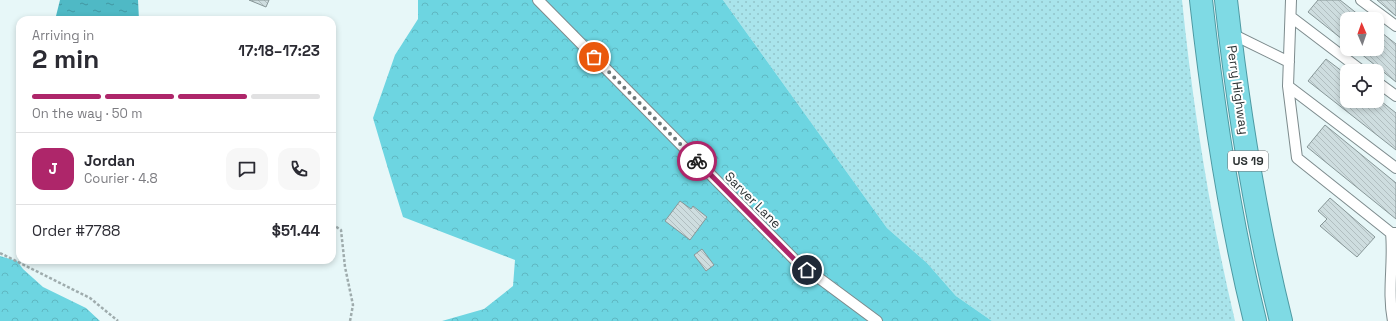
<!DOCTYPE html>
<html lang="en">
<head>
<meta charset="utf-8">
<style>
	:root { --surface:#fff; --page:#f7f7f7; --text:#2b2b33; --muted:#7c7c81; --line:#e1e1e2; --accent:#ae266a }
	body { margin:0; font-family:"Space Grotesk",sans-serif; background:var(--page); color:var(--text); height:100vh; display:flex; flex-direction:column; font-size:15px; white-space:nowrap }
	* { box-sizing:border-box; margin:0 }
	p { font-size:13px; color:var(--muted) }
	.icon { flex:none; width:22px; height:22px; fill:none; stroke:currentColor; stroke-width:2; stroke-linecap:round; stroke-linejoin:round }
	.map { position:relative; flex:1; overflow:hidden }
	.details { position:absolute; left:16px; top:16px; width:320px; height:248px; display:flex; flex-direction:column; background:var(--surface); border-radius:12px; box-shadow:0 2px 6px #0003 }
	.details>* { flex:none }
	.needle { width:26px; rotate:358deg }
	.buttons { position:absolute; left:1340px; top:12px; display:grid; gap:8px }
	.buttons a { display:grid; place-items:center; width:44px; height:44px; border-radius:8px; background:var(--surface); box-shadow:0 2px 6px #0003; font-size:20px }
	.pin { position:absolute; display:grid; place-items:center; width:34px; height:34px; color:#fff; margin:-17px; border:2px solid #fff; border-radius:50%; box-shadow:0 1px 4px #0007 }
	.courier { position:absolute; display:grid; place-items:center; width:40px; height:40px; margin:-20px; border:3px solid #ae266a; border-radius:50%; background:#fff; color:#222; box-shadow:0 1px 5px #0007 }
	.overview em { font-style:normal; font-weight:800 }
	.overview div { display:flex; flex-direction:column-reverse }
	.overview { display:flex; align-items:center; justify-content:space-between; height:68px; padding:0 16px }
	h1 { font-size:26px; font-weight:800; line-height:30px }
	.bar { display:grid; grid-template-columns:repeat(4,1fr); gap:6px 4px; align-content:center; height:48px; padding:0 16px }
	.bar i { height:5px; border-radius:3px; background:var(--line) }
	.bar .selected { background:var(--accent) }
	.bar p { grid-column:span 4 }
	.line { display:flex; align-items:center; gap:10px; padding:0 16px; border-top:1px solid var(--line) }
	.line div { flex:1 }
	.round { display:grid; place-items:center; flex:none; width:42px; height:42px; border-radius:12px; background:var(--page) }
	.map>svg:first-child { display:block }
	.grass { fill:url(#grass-dots) }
	.forest { fill:url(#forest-crowns) }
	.water { fill:url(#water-ripples) }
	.building { fill:url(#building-back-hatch); stroke:#889798 }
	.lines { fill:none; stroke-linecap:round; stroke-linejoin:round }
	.service-casing { stroke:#7d8b8d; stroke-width:12 }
	.trunk-casing { stroke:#4e9aa3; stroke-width:24 }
	.path { stroke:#9facad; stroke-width:2.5; stroke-dasharray:3 2; stroke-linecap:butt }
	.service { stroke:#fff; stroke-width:10 }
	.trunk { stroke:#7fdae4; stroke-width:22 }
	.done { stroke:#6f7879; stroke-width:4; stroke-dasharray:0 7.2 }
	.route { stroke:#ae266a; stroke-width:5 }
	.labels { text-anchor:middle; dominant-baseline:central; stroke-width:4; stroke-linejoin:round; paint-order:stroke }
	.shield { fill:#fff; stroke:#6d7172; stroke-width:1 }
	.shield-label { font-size:12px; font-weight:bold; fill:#2e3435 }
	.street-label { font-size:13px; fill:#2e3435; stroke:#fff }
</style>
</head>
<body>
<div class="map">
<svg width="1396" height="321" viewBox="0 0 1396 321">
	<defs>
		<pattern id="grass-dots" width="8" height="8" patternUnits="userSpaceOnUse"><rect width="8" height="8" fill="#a9e4eb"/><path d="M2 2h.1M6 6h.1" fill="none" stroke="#92c4ca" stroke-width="1.8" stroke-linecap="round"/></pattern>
		<pattern id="forest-crowns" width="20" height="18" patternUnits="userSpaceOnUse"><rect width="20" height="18" fill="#6dd5e1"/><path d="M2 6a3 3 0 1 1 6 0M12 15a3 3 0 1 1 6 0" fill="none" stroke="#5fb7c2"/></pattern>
		<pattern id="water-ripples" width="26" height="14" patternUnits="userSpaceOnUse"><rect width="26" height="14" fill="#4fb9c5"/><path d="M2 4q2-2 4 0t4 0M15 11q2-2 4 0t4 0" fill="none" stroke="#4297a1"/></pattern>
		<pattern id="building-back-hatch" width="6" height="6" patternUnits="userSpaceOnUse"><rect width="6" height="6" fill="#cedddf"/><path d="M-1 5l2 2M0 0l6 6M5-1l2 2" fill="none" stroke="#b1bec0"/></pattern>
	</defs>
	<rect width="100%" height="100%" fill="#e7f7f8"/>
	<!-- grass -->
	<path class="grass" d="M723,0H1182C1193,108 1210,216 1235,321H992L956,296L927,263L887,228Z"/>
	<!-- forest -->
	<path class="forest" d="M418,0H723L887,228L927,263L956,296L992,321H442L484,309L513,286L515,260L403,217L389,172L373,118L395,55L418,19Z
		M0,256L17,261L23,269L43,287L86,308L100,321H0Z"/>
	<!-- water -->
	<path class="water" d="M60,0H138L139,20H55Z"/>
	<!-- building -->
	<path class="building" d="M249,0H269L266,7Z
		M1318,0H1340L1364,19H1347V43L1308,12Z
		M1377,0H1396V16Z
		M1377,29L1396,44V82L1355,49H1377Z
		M1326,59L1347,75V101H1377V98L1396,113V150L1308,81Z
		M1325,125L1396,183V219L1307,147Z
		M1330,198L1375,237L1357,257L1320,226L1327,219L1318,211Z
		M680,201L691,209L693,206L707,217L690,240L665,221Z
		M702,249L714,265L706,271L694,255Z"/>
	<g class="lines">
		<defs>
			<path id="service" d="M538,0L796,261L877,321
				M1291,0L1288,86L1297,158L1391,233H1396
				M1361,0L1396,26
				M1291,17L1362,71
				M1230,33L1289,62
				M1377,82L1396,96
				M1288,86L1396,168
				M1391,233C1394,262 1387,292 1393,321"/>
			<path id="trunk" d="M1201,0C1213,108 1229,216 1255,321
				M1226,0C1238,108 1255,216 1281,321"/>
		</defs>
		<!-- service casing -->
		<use href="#service" class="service-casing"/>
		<!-- trunk casing -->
		<use href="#trunk" class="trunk-casing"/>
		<!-- path -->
		<path class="path" d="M332,224L341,230L345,267L353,305L350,321
			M0,253L90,298L118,321"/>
		<!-- service -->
		<use href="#service" class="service"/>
		<!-- trunk -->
		<use href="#trunk" class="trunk"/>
	</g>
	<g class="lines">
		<!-- done -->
		<path class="done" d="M594,57L697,161"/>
		<!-- route -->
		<path class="route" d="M697,161L796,261L807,270"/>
	</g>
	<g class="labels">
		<!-- shield labels -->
		<rect class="shield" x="1228" y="151" width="40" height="20" rx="3"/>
		<g class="shield-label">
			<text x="1248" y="161">US 19</text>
		</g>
		<!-- street labels -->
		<g class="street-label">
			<text transform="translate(1238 90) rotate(82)">Perry Highway</text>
			<text transform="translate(753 200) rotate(45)">Sarver Lane</text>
		</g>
	</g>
</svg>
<div class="buttons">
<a><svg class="needle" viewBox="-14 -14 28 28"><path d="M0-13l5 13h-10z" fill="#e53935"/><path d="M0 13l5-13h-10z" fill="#7c7c81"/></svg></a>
<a><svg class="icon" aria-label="locate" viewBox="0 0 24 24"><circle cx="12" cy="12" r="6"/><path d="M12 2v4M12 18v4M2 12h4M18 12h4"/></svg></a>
</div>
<div class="pin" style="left:594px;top:57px;background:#ea580c"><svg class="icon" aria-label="bag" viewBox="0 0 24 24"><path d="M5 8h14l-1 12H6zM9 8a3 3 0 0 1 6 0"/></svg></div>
<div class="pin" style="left:807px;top:270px;background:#1f2937"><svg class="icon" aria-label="home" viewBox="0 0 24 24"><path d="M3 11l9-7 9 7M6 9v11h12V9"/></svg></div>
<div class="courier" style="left:697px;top:161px"><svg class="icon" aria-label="bike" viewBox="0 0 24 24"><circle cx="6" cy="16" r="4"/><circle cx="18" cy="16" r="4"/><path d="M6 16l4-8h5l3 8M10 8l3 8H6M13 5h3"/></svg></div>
<section class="details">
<div class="overview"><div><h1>2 min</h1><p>Arriving in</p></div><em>17:18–17:23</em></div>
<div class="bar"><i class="selected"></i><i class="selected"></i><i class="selected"></i><i></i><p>On the way · 50 m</p></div>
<div class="line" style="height:72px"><b class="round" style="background:var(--accent);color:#fff">J</b><div><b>Jordan</b><p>Courier · 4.8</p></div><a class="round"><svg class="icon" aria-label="chat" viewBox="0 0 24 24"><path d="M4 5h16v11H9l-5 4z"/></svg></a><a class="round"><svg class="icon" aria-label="phone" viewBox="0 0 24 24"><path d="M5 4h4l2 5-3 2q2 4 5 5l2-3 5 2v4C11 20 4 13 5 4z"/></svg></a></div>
<div class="line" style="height:52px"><div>Order #7788</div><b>$51.44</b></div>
</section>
</div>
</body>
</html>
